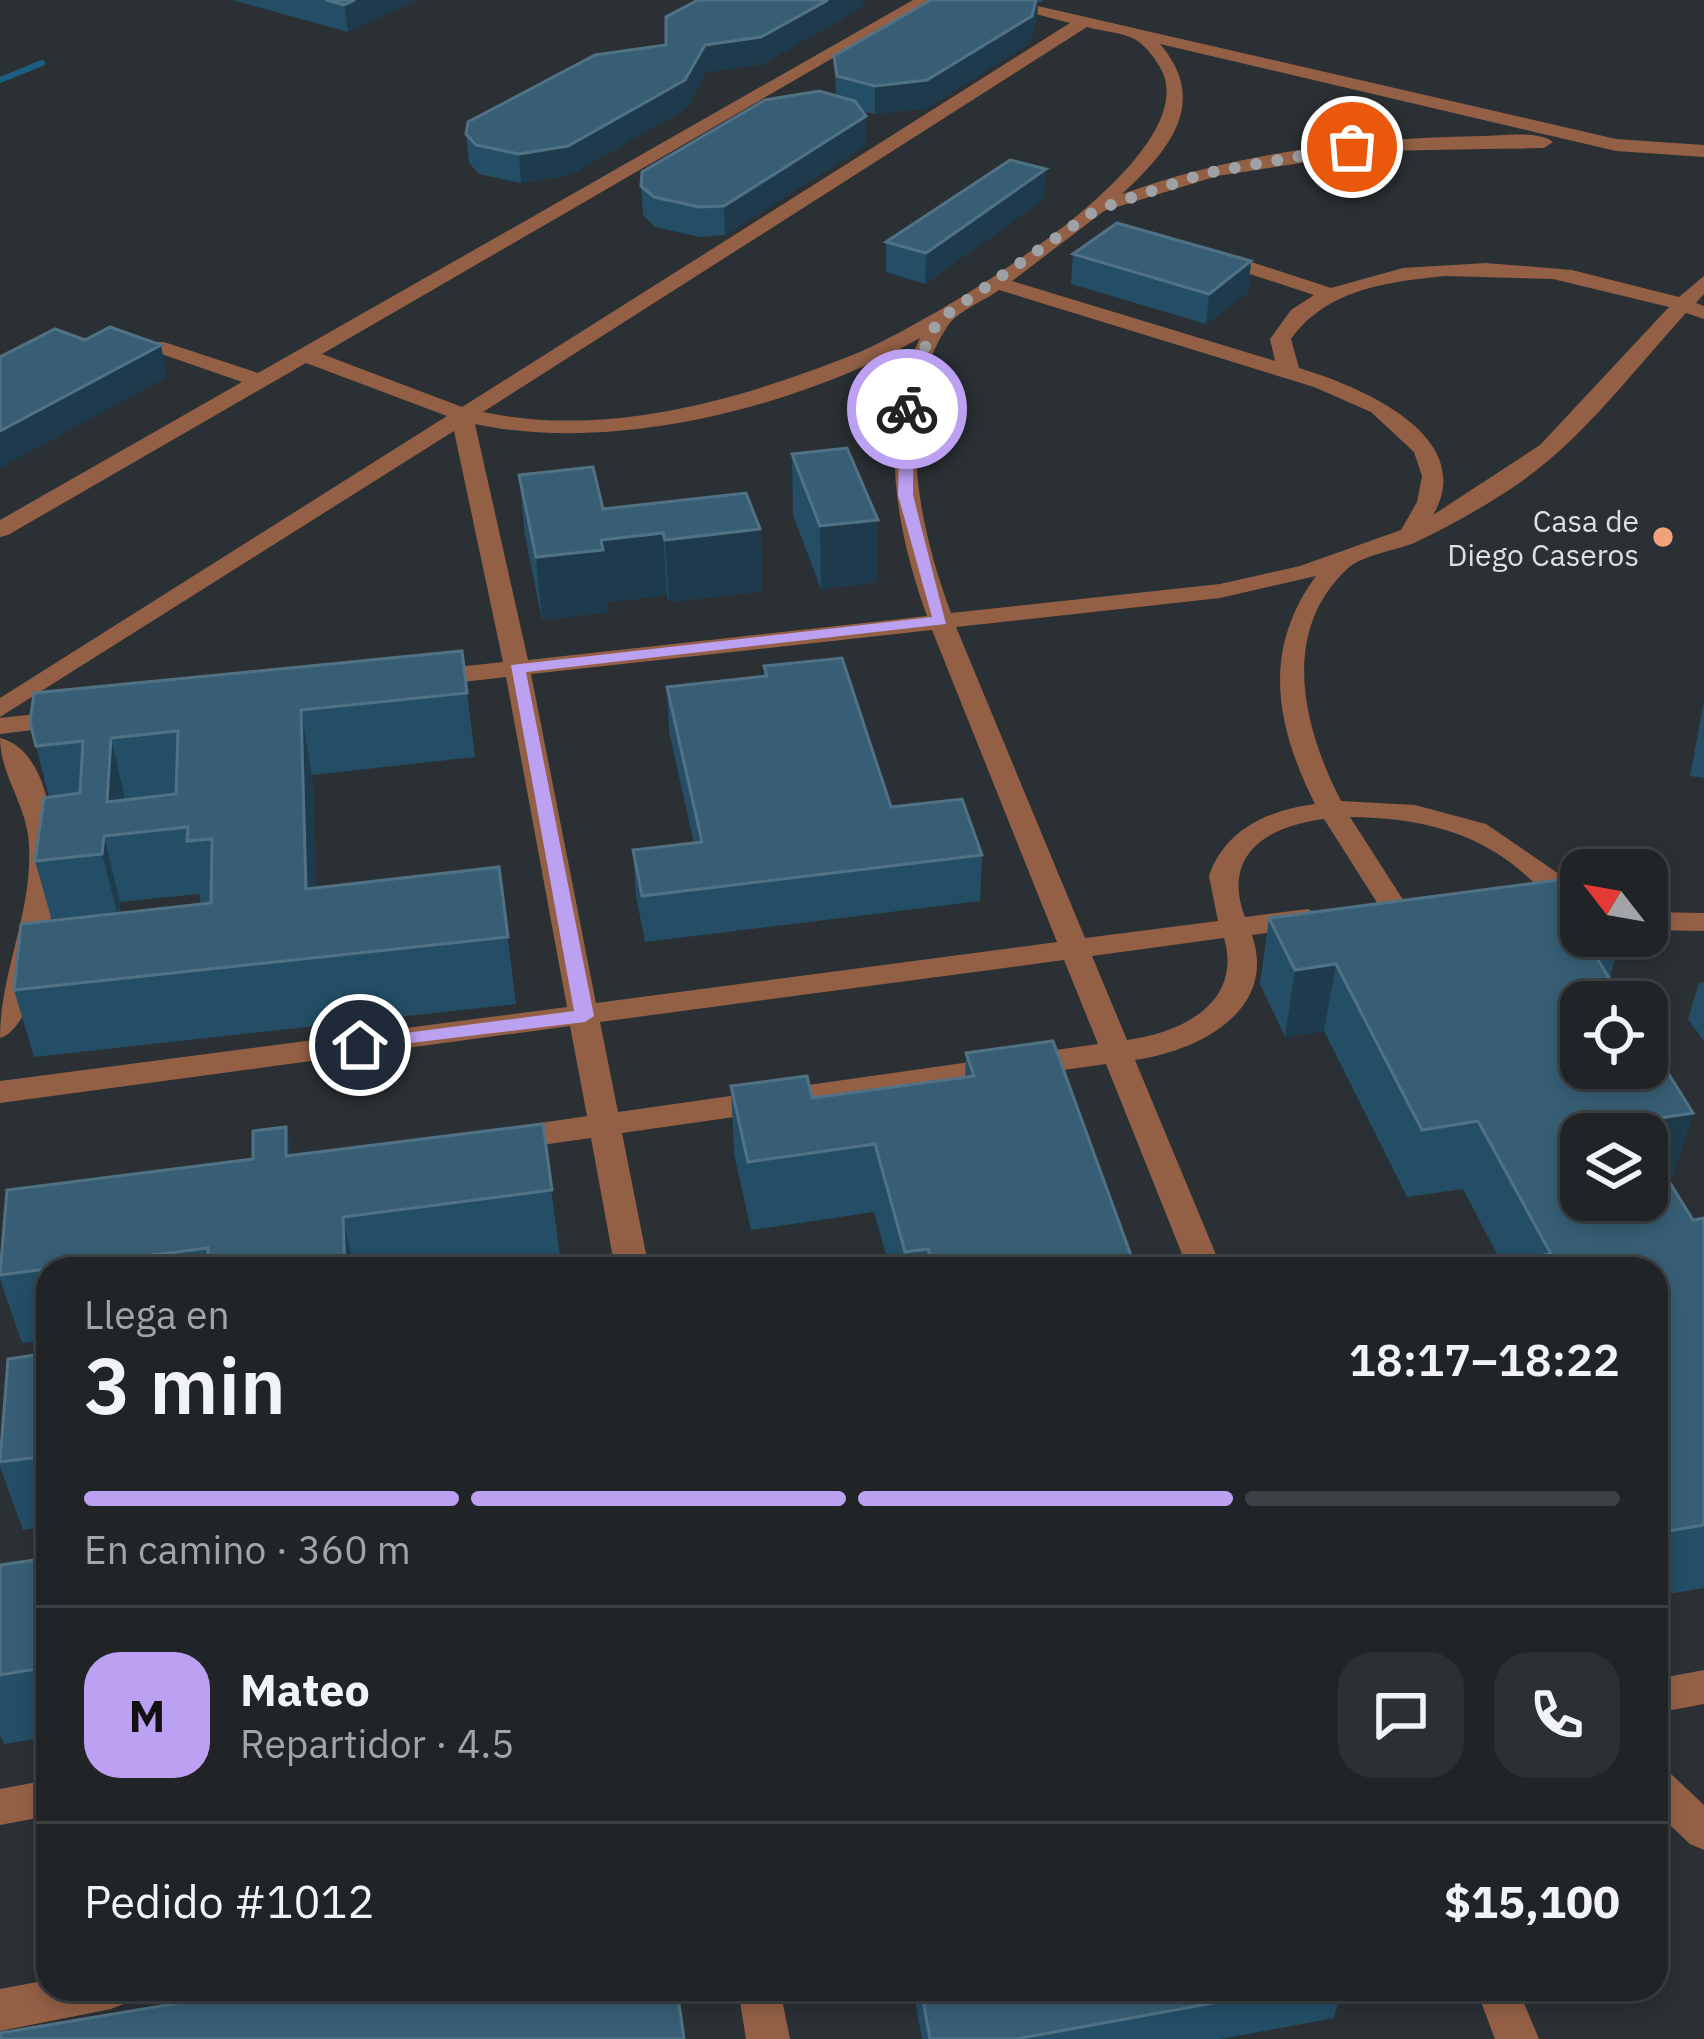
<!DOCTYPE html>
<html lang="es">
<head>
<meta charset="utf-8">
<style>
	:root { --surface:#202427; --page:#2d3033; --text:#f1f3f6; --muted:#a2a4a7; --line:#3d4144; --accent:#bca0f2 }
	body { margin:0; font-family:"IBM Plex Sans",sans-serif; background:var(--page); color:var(--text); height:100vh; display:flex; flex-direction:column; font-size:45px; white-space:nowrap }
	* { box-sizing:border-box; margin:0 }
	p { font-size:39px; color:var(--muted) }
	.icon { flex:none; width:66px; height:66px; fill:none; stroke:currentColor; stroke-width:2; stroke-linecap:round; stroke-linejoin:round }
	.map { position:relative; flex:1; overflow:hidden }
	.drawer { position:absolute; left:36px; top:1257px; width:1632px; height:744px; display:flex; flex-direction:column; background:var(--surface); border-radius:36px; box-shadow:0 6px 18px #0003,0 0 0 3px var(--line) }
	.drawer>* { flex:none }
	.needle { width:78px; rotate:301deg }
	.buttons { position:absolute; left:1560px; top:849px; display:grid; gap:24px }
	.buttons a { display:grid; place-items:center; width:108px; height:108px; border-radius:24px; background:var(--surface); box-shadow:0 6px 18px #0003,0 0 0 3px var(--line); font-size:60px }
	.pin { position:absolute; display:grid; place-items:center; width:102px; height:102px; color:#fff; margin:-51px; border:6px solid #fff; border-radius:50%; box-shadow:0 3px 12px #0007 }
	.courier { position:absolute; display:grid; place-items:center; width:120px; height:120px; margin:-60px; border:9px solid #bca0f2; border-radius:50%; background:#fff; color:#222; box-shadow:0 3px 15px #0007 }
	.summary em { font-style:normal; font-weight:600 }
	.summary div { display:flex; flex-direction:column-reverse }
	.summary { display:flex; align-items:center; justify-content:space-between; height:204px; padding:0 48px }
	h1 { font-size:78px; font-weight:600; line-height:90px }
	.bar { display:grid; grid-template-columns:repeat(4,1fr); gap:18px 12px; align-content:center; height:144px; padding:0 48px }
	.bar i { height:15px; border-radius:9px; background:var(--line) }
	.bar .selected { background:var(--accent) }
	.bar p { grid-column:span 4 }
	.line { display:flex; align-items:center; gap:30px; padding:0 48px; border-top:3px solid var(--line) }
	.line div { flex:1 }
	.round { display:grid; place-items:center; flex:none; width:126px; height:126px; border-radius:36px; background:var(--page) }
	.map>svg:first-child { display:block }
	.lines { fill:none; stroke-linecap:round; stroke-linejoin:round }
	.stream { stroke:#1a5e83; stroke-width:6 }
	.minor { fill:#936046; fill-rule:evenodd }
	.wall { fill:#234e66; fill-rule:evenodd }
	.shaded-wall { fill:#1d3b4d }
	.building { fill:#375e74; stroke:#517285; stroke-width:3; fill-rule:evenodd }
	.route { fill:#bca0f2 }
	.done { stroke:#9ea2a6; stroke-width:12; stroke-dasharray:0 21.6 }
	.poi-dot { fill:#f1a27b; stroke:#2a3034; stroke-width:4.5 }
	.labels { text-anchor:middle; dominant-baseline:central; stroke-width:9; stroke-linejoin:round; paint-order:stroke }
	.far-poi-label { font-size:30px; fill:#dce0e3; stroke:#2a3034; text-anchor:end }
</style>
</head>
<body>
<div class="map">
<svg width="1704" height="2039" viewBox="0 0 1704 2039">
	<rect width="100%" height="100%" fill="#2a3034"/>
	<g class="lines">
		<!-- stream -->
		<path class="stream" d="M0,80L42,63"/>
		<!-- minor -->
		<path class="minor" d="M913,0H933L322,354L462,407L1070,23L983,0H1012L1616,139L1704,145V157L1616,151L1160,44C1210,102 1169,151 1122,194C1238,152 1358,138 1481,136C1502,136 1537,130 1553,142L1544,148L1378,151L1217,176L1104,211L1012,281L1275,361L1270,339L1291,310L1314,295L1204,259V251H1218L1331,288L1403,268L1486,263L1572,270L1679,297L1704,276V294L1696,303L1704,306V319L1686,313C1633,371 1583,439 1518,484C1485,506 1449,527 1414,543C1394,551 1361,555 1346,570C1279,634 1304,729 1341,801L1415,805L1486,824L1581,889V911C1554,904 1533,880 1511,863C1463,827 1409,818 1350,817L1407,906L1393,915L1383,912L1324,819C1268,826 1221,854 1245,917L1308,909L1322,918L1308,927L1252,935C1278,1011 1198,1051 1135,1060L1222,1269H1188L1106,1064L622,1133L649,1269H615L591,1138L506,1150L495,1147L490,1139L495,1131L506,1128L587,1116L570,1026L0,1103V1081L567,1007L506,677L429,686L416,678L429,670L503,662L454,431L0,717V698L447,416L306,363L8,535L0,537V520L242,382L150,350V342H164L258,373ZM1087,27C1101,31 1119,32 1132,38C1144,43 1156,59 1162,71C1206,164 919,329 850,356C736,401 605,438 483,412ZM1445,276L1553,279L1669,307L1540,445L1433,515C1480,435 1356,385 1299,368L1291,339C1327,289 1387,282 1445,276ZM999,290L1314,387L1371,412L1414,452L1422,476L1417,502L1401,530L1300,566L1220,584L951,613C919,527 893,410 947,327C957,311 984,301 999,290ZM920,338C877,426 895,527 927,616L528,660L475,424C615,454 797,407 920,338ZM1316,576C1261,651 1276,726 1315,804C1269,810 1225,829 1209,876L1218,921L1085,938L956,627L1220,598ZM932,630L1057,942L596,1003L531,674ZM1224,938C1243,1003 1181,1033 1127,1040L1092,956ZM1064,960L1098,1044L618,1112L600,1022Z
			M72,710L85,718L81,724L0,734V718Z
			M0,738C89,760 54,1023 0,1038C0,972 33,912 29,844C27,805 0,775 0,738Z
			M1647,912L1704,913V931L1647,930Z
			M1704,1670V1704L1656,1713V1679Z
			M1656,1768L1670,1773L1704,1805V1850L1690,1844L1656,1812Z
			M48,1780V1816L0,1825V1789Z
			M48,1980V1989H132L126,2003L111,2009L0,2031V1989Z
			M738,1989H780L790,2039H746Z
			M1476,1989H1518L1539,2039H1495Z"/>
	</g>
	<!-- wall -->
	<path class="wall" d="M232,0H417L348,32Z
		M931,0H1043L1042,2H1038L1037,19L1030,43L927,108L875,114L862,111L866,145L725,235L700,237L655,227L643,215L641,186L836,96L834,56Z
		M861,8L762,64L706,72L687,108L570,175L521,183L479,174L469,163L466,134L666,45Z
		M1044,199L925,284L886,272V242Z
		M1073,254L1251,261L1248,292L1206,324L1071,284Z
		M792,454L877,582L821,589L793,515Z
		M519,475L603,509L760,529L762,591L669,602L667,595L607,602L608,612L542,620L525,536Z
		M462,651L475,757L312,775L316,888L499,867L516,1004L34,1057L14,990L52,921L35,861L49,797L36,746ZM199,894L201,904L120,913V902Z
		M764,666L891,807L982,855L980,901L645,942L636,896L633,850L694,843L669,732L667,687L764,676Z
		M1704,701V778L1690,776Z
		M1581,877V936H1621L1610,978L1672,1181H1669L1693,1220L1704,1218V1588L1656,1596V1269H1496L1498,1262H1501L1463,1189L1407,1197L1324,1031L1285,1037L1260,984L1269,918Z
		M1704,982V1041L1688,1019L1699,983Z
		M966,1053L1136,1269H890L874,1212L751,1230L734,1154L731,1086L812,1098L965,1078Z
		M543,1124L560,1257L472,1269H48V1340L22,1343L0,1279V1262L253,1159L286,1127L292,1156Z
		M48,1353V1526L23,1530L0,1467V1446Z
		M48,1558V1737L4,1744L0,1735V1565Z
		M913,1989H1396L1395,1993L1338,2002L1334,2018L1221,2039H922Z"/>
	<!-- shaded-wall -->
	<path class="shaded-wall" d="M355,0H417L348,32L344,5Z
		M828,0H865L861,8L762,64L706,72L687,108L570,175L521,183L519,154L705,45Z
		M1036,0H1038L1037,19L1030,43L927,108L875,114V86Z
		M866,116V145L725,235L724,206Z
		M1046,169L1044,199L925,284L926,253Z
		M1251,261L1248,292L1206,324L1209,294Z
		M161,345L167,377L0,468V431Z
		M878,520L877,582L821,589L820,526Z
		M760,529L762,591L669,602L665,540Z
		M663,533L667,595L607,602L608,612L542,620L536,557L601,540Z
		M301,710L312,775L318,955L306,889Z
		M111,738L126,803L107,802Z
		M104,836L120,902L119,920L102,854Z
		M1336,964L1324,1031L1285,1037L1295,970Z
		M1693,1113L1672,1181L1647,1185V1134H1629L1633,1122Z
		M286,1127L300,1195L286,1156Z
		M343,1217L354,1269H345Z"/>
	<!-- building -->
	<path class="building" d="M326,0H355L344,5Z
		M698,0H828L761,37L705,45L685,80L568,146L519,154L476,145L466,134L468,122L595,55L666,45V17Z
		M931,0H1036L1032,16L927,80L875,86L837,76L834,56Z
		M819,91L855,101L866,116L724,206L699,207L654,197L641,186L642,172L765,100Z
		M1010,160L1046,169L926,253L886,242Z
		M1117,223L1251,261L1209,294L1073,254Z
		M110,327L161,345L0,431V357L55,329L85,340Z
		M847,448L878,520L820,526L792,454Z
		M593,467L603,509L746,493L760,529L665,540L663,533L601,540L603,550L536,557L519,475Z
		M462,651L467,693L301,710L306,889L499,867L508,937L14,990L21,924L211,903L212,839L187,841L188,827L104,836L102,854L35,861L44,798L80,793L83,741L36,746L30,722L34,693ZM178,731L176,794L107,802L111,738Z
		M842,658L891,807L962,799L982,855L642,896L633,850L702,842L667,687L767,676L764,666Z
		M1581,877V926L1578,927L1581,936H1583L1624,1002H1581V1068H1647V1039L1693,1113L1633,1122L1640,1134H1581V1200H1647V1146L1693,1220L1704,1218V1525L1656,1533V1269H1502L1498,1262L1551,1254L1478,1121L1422,1130L1336,964L1295,970L1269,918Z
		M1053,1041L1136,1269H934L928,1249L905,1252L875,1144L748,1162L731,1086L807,1076L812,1098L974,1076L966,1053Z
		M543,1124L552,1190L343,1217L345,1269H208V1248L0,1275L7,1190L253,1159V1131L286,1127V1156Z
		M48,1353V1456L0,1462L8,1359Z
		M48,1558V1667L0,1675V1565Z
		M262,1989H677L684,2039H0V2033Z
		M921,1989H1290L1016,2039H930Z"/>
	<!-- route -->
	<path class="route" d="M907,404L914,409L913,495L946,624L526,672L594,1016L585,1022L353,1050V1040L360,1039L574,1011L511,665L932,617L898,495L900,409Z"/>
	<g class="lines">
		<!-- done -->
		<path class="done" d="M907,409L928,338L940,319L1093,212L1118,202L1206,173L1352,147"/>
	</g>
	<!-- markers -->
	<circle class="poi-dot" cx="1663" cy="537" r="12"/>
	<g class="labels">
		<!-- far-poi labels -->
		<g class="far-poi-label">
			<text x="1639" y="520">Casa de<tspan x="1639" dy="34">Diego Caseros</tspan></text>
		</g>
	</g>
</svg>
<div class="buttons">
<a><svg class="needle" viewBox="-14 -14 28 28"><path d="M0-13l5 13h-10z" fill="#e53935"/><path d="M0 13l5-13h-10z" fill="#a2a4a7"/></svg></a>
<a><svg class="icon" aria-label="locate" viewBox="0 0 24 24"><circle cx="12" cy="12" r="6"/><path d="M12 2v4M12 18v4M2 12h4M18 12h4"/></svg></a>
<a><svg class="icon" aria-label="layers" viewBox="0 0 24 24"><path d="M12 4l9 5-9 5-9-5zM3 14l9 5 9-5"/></svg></a>
</div>
<div class="pin" style="left:1352px;top:147px;background:#ea580c"><svg class="icon" aria-label="bag" viewBox="0 0 24 24"><path d="M5 8h14l-1 12H6zM9 8a3 3 0 0 1 6 0"/></svg></div>
<div class="pin" style="left:360px;top:1045px;background:#1f2937"><svg class="icon" aria-label="home" viewBox="0 0 24 24"><path d="M3 11l9-7 9 7M6 9v11h12V9"/></svg></div>
<div class="courier" style="left:907px;top:409px"><svg class="icon" aria-label="bike" viewBox="0 0 24 24"><circle cx="6" cy="16" r="4"/><circle cx="18" cy="16" r="4"/><path d="M6 16l4-8h5l3 8M10 8l3 8H6M13 5h3"/></svg></div>
<section class="drawer">
<div class="summary"><div><h1>3 min</h1><p>Llega en</p></div><em>18:17–18:22</em></div>
<div class="bar"><i class="selected"></i><i class="selected"></i><i class="selected"></i><i></i><p>En camino · 360 m</p></div>
<div class="line" style="height:216px"><b class="round" style="background:var(--accent);color:#111">M</b><div><b>Mateo</b><p>Repartidor · 4.5</p></div><a class="round"><svg class="icon" aria-label="chat" viewBox="0 0 24 24"><path d="M4 5h16v11H9l-5 4z"/></svg></a><a class="round"><svg class="icon" aria-label="phone" viewBox="0 0 24 24"><path d="M5 4h4l2 5-3 2q2 4 5 5l2-3 5 2v4C11 20 4 13 5 4z"/></svg></a></div>
<div class="line" style="height:156px"><div>Pedido #1012</div><b>$15,100</b></div>
</section>
</div>
</body>
</html>
